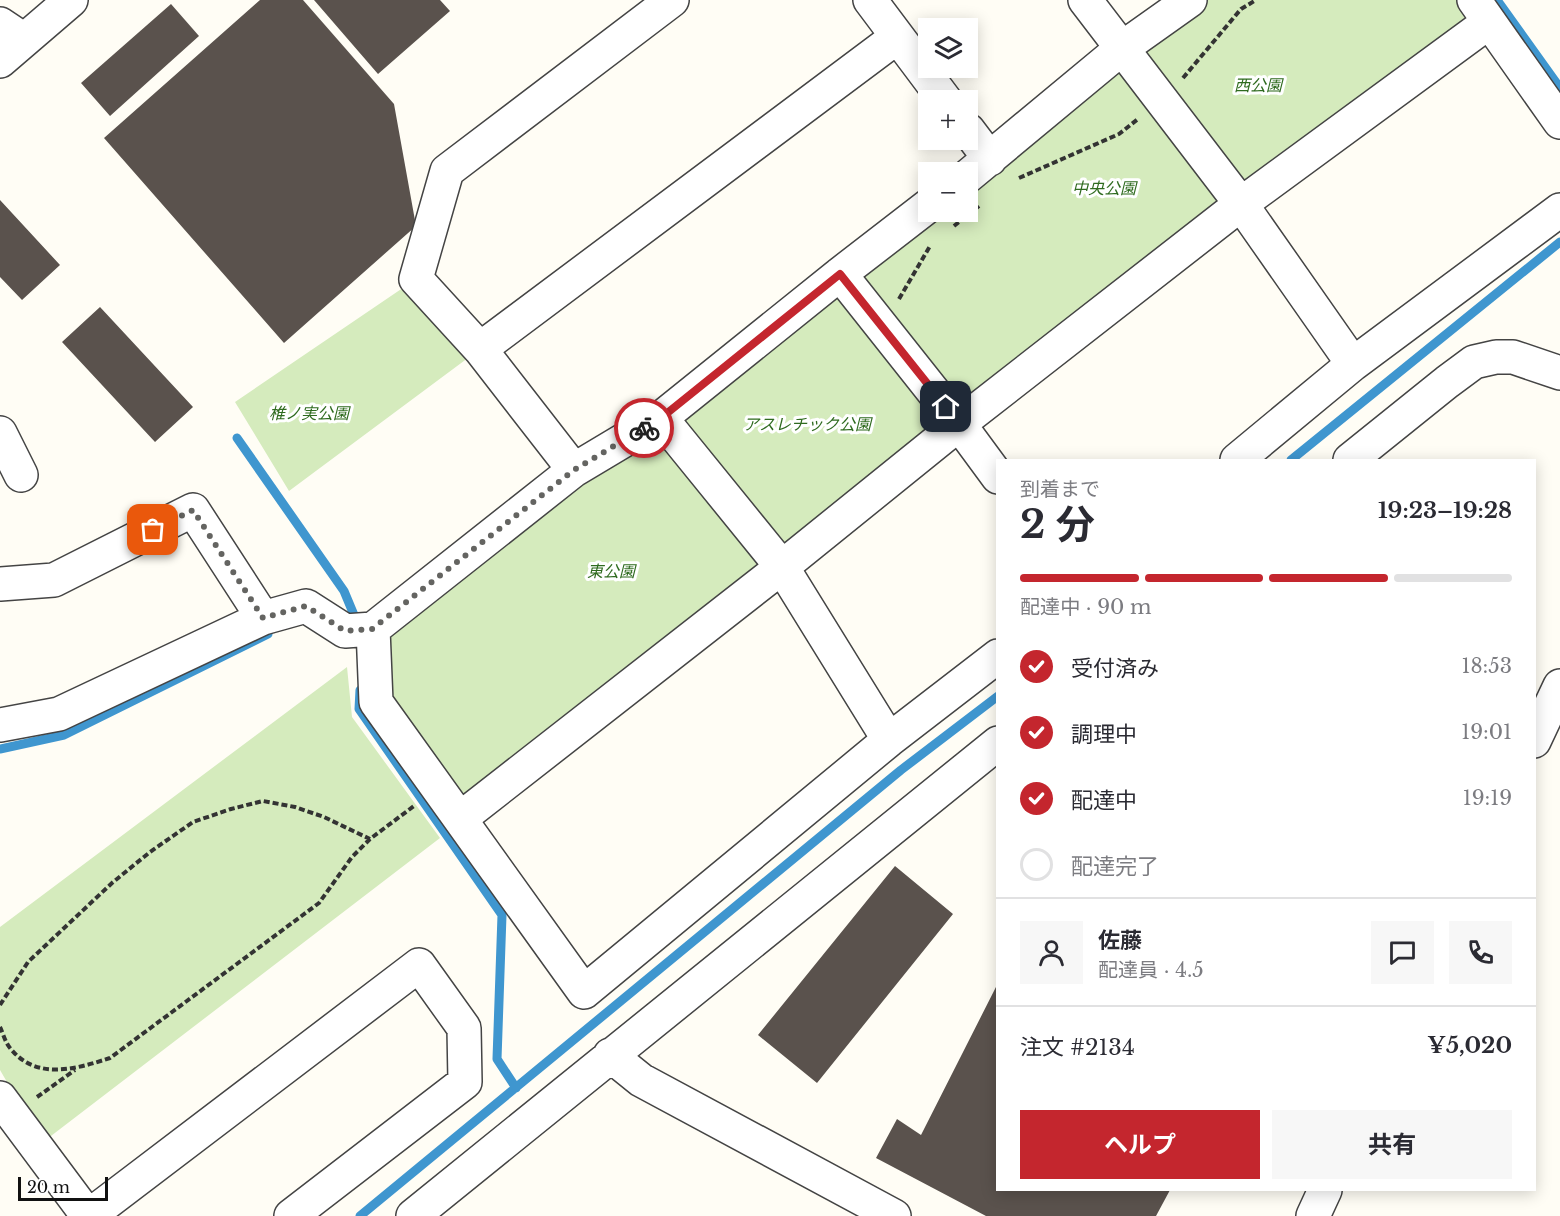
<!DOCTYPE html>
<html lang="ja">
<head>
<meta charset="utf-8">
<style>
	:root { --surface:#fff; --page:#f7f7f7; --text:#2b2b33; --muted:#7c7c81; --line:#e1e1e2; --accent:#c4262e }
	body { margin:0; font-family:"Libre Baskerville","Noto Sans JP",serif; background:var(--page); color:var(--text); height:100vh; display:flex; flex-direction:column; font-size:22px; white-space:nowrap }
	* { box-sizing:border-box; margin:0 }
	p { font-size:20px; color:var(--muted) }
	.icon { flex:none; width:33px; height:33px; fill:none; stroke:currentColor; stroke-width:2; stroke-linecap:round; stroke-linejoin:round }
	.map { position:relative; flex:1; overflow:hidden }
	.drawer { position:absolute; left:996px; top:459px; width:540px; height:732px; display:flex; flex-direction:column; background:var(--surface); border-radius:0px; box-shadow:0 3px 15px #0003 }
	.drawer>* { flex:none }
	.fabs { position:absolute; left:918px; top:18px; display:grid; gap:12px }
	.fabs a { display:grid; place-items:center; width:60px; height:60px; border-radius:0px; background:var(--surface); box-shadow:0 3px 15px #0003; font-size:30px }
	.scale { position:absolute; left:18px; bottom:15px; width:90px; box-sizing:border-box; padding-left:6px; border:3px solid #111; border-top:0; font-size:16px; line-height:21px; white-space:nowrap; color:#111; -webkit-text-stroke:4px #fff; paint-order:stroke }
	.pin { position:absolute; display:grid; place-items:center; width:51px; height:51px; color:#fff; margin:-26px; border-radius:12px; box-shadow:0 3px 9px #0006 }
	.courier { position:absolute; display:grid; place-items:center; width:60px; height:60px; margin:-30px; border:4px solid #c4262e; border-radius:50%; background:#fff; color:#222; box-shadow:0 2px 8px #0007 }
	.head em { font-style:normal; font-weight:700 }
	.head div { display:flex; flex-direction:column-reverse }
	.head { display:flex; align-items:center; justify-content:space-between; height:102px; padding:0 24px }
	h1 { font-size:39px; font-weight:700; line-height:45px }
	.bar { display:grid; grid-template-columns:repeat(4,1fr); gap:9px 6px; align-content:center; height:72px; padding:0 24px }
	.bar i { height:8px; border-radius:4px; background:var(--line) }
	.bar .current { background:var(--accent) }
	.bar p { grid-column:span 4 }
	.line { display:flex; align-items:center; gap:15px; padding:0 24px; border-top:2px solid var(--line) }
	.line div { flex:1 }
	.round { display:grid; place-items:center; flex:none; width:63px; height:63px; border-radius:0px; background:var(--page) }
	ol { padding:0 24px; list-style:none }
	li { display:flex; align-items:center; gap:18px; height:66px }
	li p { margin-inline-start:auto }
	li .icon { padding:6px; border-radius:50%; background:var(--accent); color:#fff; stroke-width:4 }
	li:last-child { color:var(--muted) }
	li i { width:33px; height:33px; border:3px solid var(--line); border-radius:50% }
	.action { display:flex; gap:12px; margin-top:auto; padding:12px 24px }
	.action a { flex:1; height:69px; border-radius:0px; background:var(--accent); color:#fff; font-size:24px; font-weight:700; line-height:69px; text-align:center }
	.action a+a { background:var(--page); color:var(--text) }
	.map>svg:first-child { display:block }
	.green { fill:#d5ebbd }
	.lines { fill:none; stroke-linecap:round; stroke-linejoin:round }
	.stream { stroke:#3f96cf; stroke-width:9 }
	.building { fill:#5a524d }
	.minor-casing { stroke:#444; stroke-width:36 }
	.path { stroke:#333; stroke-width:4; stroke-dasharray:6 3; stroke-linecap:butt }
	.minor { stroke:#fff; stroke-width:33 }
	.done { stroke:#646461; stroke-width:6; stroke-dasharray:0 10.8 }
	.route { stroke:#c4262e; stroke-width:8 }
	.labels { text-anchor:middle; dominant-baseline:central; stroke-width:6; stroke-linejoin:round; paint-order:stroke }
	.park-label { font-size:16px; font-style:italic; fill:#2f6b1f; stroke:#fff }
</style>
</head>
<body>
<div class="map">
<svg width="1560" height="1216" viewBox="0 0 1560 1216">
	<rect width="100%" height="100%" fill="#fffdf5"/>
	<!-- green -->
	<path class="green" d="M1190,0H1474L1489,22L461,818L376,702L373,629L928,212H968V176Z
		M416,279L480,349L289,491L235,402Z
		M347,667L352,717L440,838L47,1139L14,1094L0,1070V927Z"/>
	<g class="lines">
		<!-- stream -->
		<path class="stream" d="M1497,0L1560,88
			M237,438L344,591L354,615
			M1291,460L1560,242
			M360,690L359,709L502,915L497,1059L516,1088
			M0,749L64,735L268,634
			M360,1216L901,770L998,696"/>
	</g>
	<!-- building -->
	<path class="building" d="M260,0H303L394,104L416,226L284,343L104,138Z
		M314,0H440L450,11L378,74Z
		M171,4L199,36L110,116L81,83Z
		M0,200L60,265L22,300L0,277Z
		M100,307L193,407L155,442L62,342Z
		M895,866L953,914L817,1083L758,1035Z
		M998,983V1190H1170L1156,1216H986L876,1158L897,1119L921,1135Z"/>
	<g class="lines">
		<defs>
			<path id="minor" d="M870,0L945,100
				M1085,0L1241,204L1353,364
				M1474,0L1560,122
				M0,24L24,40
				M0,61L71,0
				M968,130L990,159
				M968,176L1121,49L1190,0
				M840,274L959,424L998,477
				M480,349L897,37
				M661,418L782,567L889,740
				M0,433L21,475
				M1237,460L1353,364L1560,210
				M1350,460L1447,382L1474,362L1496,357H1513L1560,373
				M574,470L480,349L416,279L447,171L672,0
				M0,584L54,580L193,510L263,618
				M373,629L376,702L584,992L889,740L998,656
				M0,725L59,714L263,618L306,606L345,631L373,629L574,470L661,418L840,274L928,206
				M1534,741L1560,686
				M461,818L782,567L959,424L1241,204L1489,22
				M610,1055L641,1080L894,1216
				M0,1098L88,1216
				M89,1216L419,965L464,1028L465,1082L291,1216
				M413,1216L998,743
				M1313,1216L1325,1190"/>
		</defs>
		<!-- minor casing -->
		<use href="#minor" class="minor-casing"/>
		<!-- path -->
		<path class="path" d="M1183,78L1241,9L1256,0
			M1019,178L1119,134L1138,119
			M954,226L979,206
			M899,299L930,246
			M0,1005L28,962L112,883L150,852L193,822L231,809L263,801L295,807L324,817L370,839
			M0,1027C3,1033 5,1042 10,1048C36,1081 76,1069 110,1058L319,903L352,857L370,839L414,806
			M37,1097L75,1070"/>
		<!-- minor -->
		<use href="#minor" class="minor"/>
	</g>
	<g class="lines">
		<!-- done -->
		<path class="done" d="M153,530L193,510L263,618L306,606L345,631L372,629L574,470L644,428"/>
		<!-- route -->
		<path class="route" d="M644,428L661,418L840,274L946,407"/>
	</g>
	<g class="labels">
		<!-- park labels -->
		<g class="park-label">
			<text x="1258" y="85">西公園</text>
			<text x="1104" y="188">中央公園</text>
			<text x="309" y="413">椎ノ実公園</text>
			<text x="807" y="424">アスレチック公園</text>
			<text x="611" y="571">東公園</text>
		</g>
	</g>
</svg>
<div class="fabs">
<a><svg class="icon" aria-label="layers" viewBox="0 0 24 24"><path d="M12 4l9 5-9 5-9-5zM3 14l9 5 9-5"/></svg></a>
<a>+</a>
<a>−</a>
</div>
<div class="scale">20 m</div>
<div class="pin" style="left:153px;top:530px;background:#ea580c"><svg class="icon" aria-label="bag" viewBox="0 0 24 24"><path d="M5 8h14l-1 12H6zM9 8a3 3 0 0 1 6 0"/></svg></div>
<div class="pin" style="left:946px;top:407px;background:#1f2937"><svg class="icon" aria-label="home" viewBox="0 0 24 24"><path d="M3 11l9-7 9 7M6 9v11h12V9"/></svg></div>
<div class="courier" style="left:644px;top:428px"><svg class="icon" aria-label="bike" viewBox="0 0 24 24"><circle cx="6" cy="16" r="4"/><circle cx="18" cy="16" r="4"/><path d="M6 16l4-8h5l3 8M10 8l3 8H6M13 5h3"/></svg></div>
<section class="drawer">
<div class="head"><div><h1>2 分</h1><p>到着まで</p></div><em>19:23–19:28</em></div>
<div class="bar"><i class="current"></i><i class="current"></i><i class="current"></i><i></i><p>配達中 · 90 m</p></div>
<ol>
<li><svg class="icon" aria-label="check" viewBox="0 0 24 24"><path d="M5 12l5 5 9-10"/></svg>受付済み<p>18:53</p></li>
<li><svg class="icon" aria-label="check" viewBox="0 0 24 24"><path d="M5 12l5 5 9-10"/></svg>調理中<p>19:01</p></li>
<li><svg class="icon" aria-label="check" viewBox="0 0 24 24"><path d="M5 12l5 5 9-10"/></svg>配達中<p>19:19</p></li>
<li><i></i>配達完了</li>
</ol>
<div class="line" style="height:108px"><a class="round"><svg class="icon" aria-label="person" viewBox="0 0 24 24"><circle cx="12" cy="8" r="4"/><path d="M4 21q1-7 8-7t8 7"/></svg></a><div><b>佐藤</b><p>配達員 · 4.5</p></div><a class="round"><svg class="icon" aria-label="chat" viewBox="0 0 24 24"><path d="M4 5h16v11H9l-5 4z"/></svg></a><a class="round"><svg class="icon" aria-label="phone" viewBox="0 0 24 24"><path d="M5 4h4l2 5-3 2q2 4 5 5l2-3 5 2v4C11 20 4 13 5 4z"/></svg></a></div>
<div class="line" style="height:78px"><div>注文 #2134</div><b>¥5,020</b></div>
<div class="action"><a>ヘルプ</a><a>共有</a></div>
</section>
</div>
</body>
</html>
